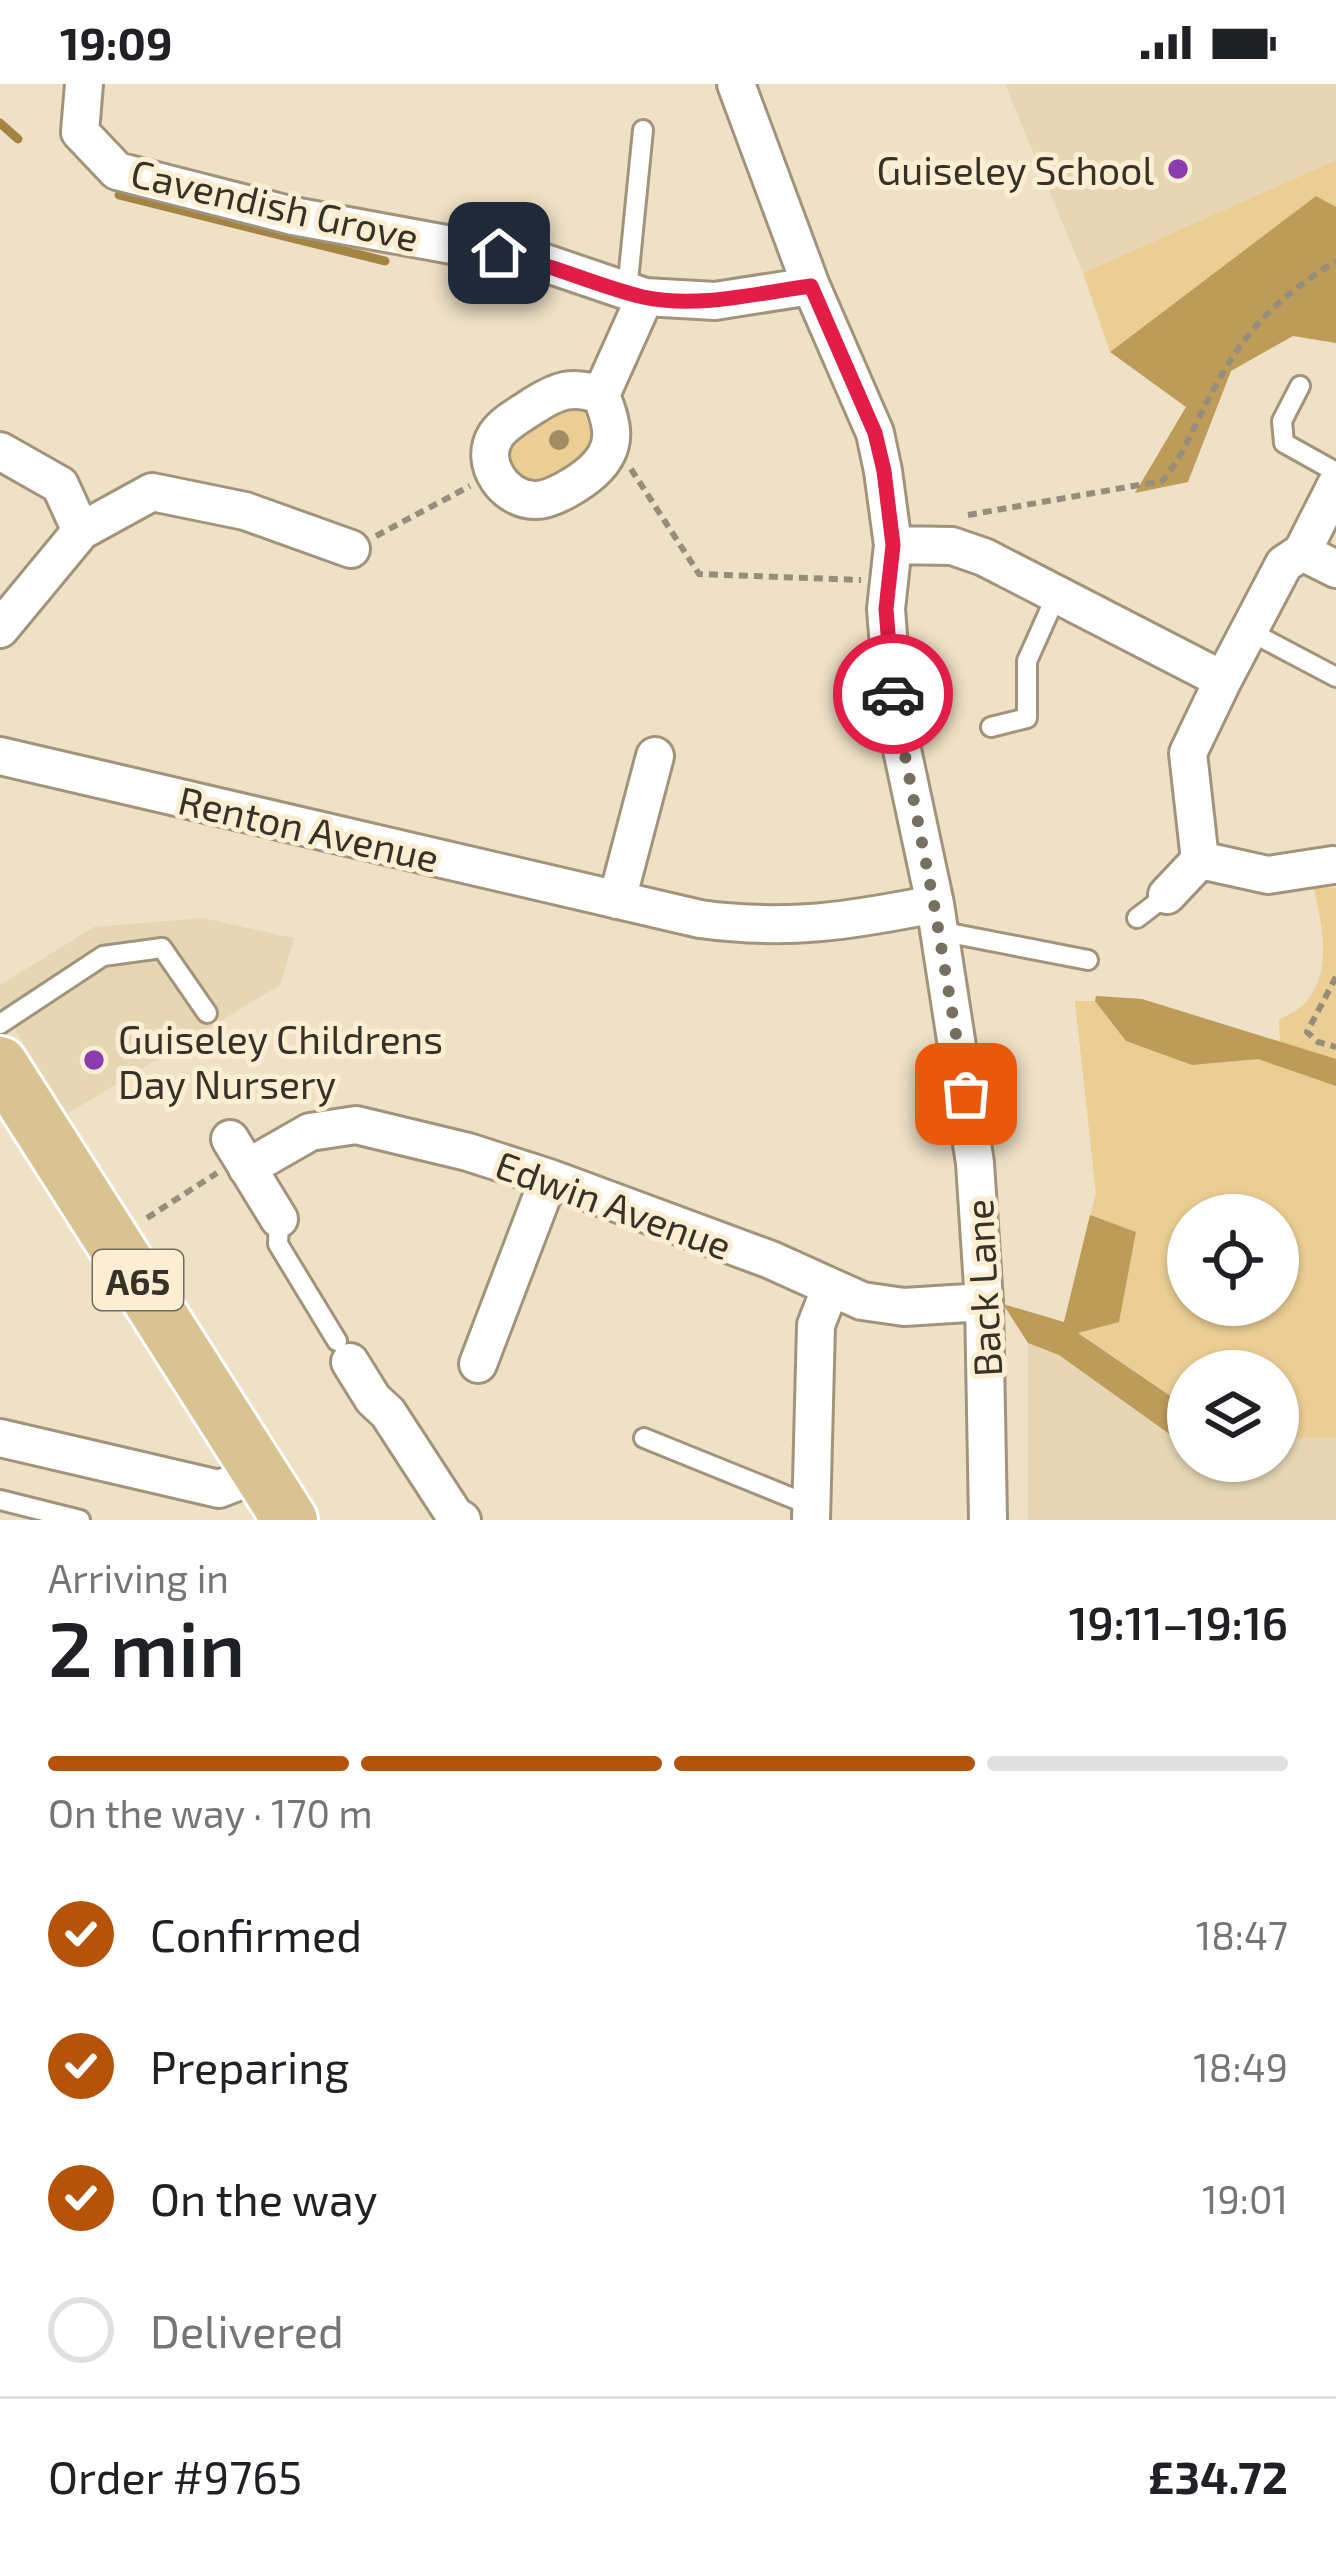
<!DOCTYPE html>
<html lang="en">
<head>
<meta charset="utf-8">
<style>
	:root { --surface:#fff; --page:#f6f6f6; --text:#202124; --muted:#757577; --line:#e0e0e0; --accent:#b45309 }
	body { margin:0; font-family:"Exo 2",sans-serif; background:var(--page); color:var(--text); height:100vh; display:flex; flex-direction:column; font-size:45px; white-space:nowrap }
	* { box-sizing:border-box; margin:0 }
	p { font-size:39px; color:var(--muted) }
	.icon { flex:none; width:66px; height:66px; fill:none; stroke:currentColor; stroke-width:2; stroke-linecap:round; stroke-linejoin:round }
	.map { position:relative; height:1436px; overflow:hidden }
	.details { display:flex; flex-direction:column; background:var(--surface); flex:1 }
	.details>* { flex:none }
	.controls { position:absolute; left:1167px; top:1110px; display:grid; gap:24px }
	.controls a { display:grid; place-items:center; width:132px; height:132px; border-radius:50%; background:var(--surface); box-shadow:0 3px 9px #0004; font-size:60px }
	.pin { position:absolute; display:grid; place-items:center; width:102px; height:102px; color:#fff; margin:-51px; border-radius:24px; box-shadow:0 6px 18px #0006 }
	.courier { position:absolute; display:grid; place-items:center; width:120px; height:120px; margin:-60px; border:9px solid #e11d48; border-radius:50%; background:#fff; color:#222; box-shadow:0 3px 15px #0007 }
	.overview em { font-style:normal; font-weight:600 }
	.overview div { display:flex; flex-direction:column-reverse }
	.overview { display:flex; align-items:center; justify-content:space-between; height:204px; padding:0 48px }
	h1 { font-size:78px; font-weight:600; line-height:90px }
	.bar { display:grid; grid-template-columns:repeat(4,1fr); gap:18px 12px; align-content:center; height:144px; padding:0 48px }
	.bar i { height:15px; border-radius:9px; background:var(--line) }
	.bar .active { background:var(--accent) }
	.bar p { grid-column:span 4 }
	.line { display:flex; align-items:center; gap:30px; padding:0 48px; border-top:3px solid var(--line) }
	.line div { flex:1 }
	ol { padding:0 48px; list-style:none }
	li { display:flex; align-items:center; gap:36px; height:132px }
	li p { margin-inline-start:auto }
	li .icon { padding:12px; border-radius:50%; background:var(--accent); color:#fff; stroke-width:4 }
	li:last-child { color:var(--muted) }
	li i { width:66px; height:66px; border:6px solid var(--line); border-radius:50% }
	.status { display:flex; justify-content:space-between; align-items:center; height:84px; padding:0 60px; background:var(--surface); direction:ltr }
	.status svg { height:33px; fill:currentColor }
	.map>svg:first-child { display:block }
	.built { fill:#e6d6b4; fill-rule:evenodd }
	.green { fill:#ebce94; fill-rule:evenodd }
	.forest { fill:#bd9c5a }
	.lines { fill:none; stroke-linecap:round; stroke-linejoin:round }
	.stream { stroke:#a48442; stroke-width:9 }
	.service-casing { stroke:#a1947b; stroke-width:24 }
	.minor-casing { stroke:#a1947b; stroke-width:42 }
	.primary-casing { stroke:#fff; stroke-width:60 }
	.path { stroke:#978d7a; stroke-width:6; stroke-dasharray:9 6; stroke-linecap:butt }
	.service { stroke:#fff; stroke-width:18 }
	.minor { stroke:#fff; stroke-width:36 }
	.primary { stroke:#dac392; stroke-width:54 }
	.tree { fill:#a08d65 }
	.done { stroke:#776f5f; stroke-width:12; stroke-dasharray:0 21.6 }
	.route { stroke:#e11d48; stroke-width:15 }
	.poi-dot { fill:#8a3dae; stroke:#fceed3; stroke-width:4.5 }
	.labels { text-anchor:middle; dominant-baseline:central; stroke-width:10; stroke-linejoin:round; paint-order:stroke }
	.shield { fill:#fceed3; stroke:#726a5b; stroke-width:3 }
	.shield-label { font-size:36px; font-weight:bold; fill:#373227 }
	.poi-label { font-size:39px; fill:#373227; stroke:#fceed3; text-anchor:end }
	.street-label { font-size:39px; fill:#373227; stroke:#fceed3 }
</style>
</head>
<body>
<div class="status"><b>19:09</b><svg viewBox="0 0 49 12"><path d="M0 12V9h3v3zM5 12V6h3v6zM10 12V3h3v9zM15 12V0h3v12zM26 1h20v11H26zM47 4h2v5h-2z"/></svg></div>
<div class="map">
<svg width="1336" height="1436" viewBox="0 0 1336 1436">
	<rect width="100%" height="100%" fill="#efe1c6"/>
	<!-- built -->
	<path class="built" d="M1005,0H1336V76L1083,189Z
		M203,834L294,854L280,901L67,1030L0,922V901L94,843Z
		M1096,912L1336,975V1436H1028V1259L1059,1270L1096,1109L1075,917H1095ZM1188,1131H1278V1221H1188ZM1188,1287H1278V1377H1188Z"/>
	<!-- green -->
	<path class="green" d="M1336,76V124L1316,112L1110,268L1083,189Z
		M554,321L595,322L594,365C558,392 553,411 509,389C506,348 525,343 554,321Z
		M1313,802L1336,804V1354L1278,1353V1287H1188V1324L1064,1238L1096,1109L1075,917H1095L1096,912L1142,915L1280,959L1279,935C1336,914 1326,853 1313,802ZM1188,1131H1278V1221H1188Z"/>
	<!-- forest -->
	<path class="forest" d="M1316,112L1336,123V259L1293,252L1231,287L1188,398L1135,409L1186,323L1110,268Z
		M1096,912L1142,915L1336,975V1002L1258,975L1192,981L1126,957L1095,917Z
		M1090,1131L1136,1148L1119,1238L1078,1249L1188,1324V1353L1175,1354L1059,1271L1028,1259L1003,1220L1064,1238Z"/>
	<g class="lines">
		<!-- stream -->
		<path class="stream" d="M0,39L18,55
			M119,111L385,177"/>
		<defs>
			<path id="service" d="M627,207L643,46
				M1300,302L1282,337L1284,359L1336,388
				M1249,547L1336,593
				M991,643L1027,634V577L1057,510
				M1137,834L1167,811
				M939,847L1088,876
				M0,940L103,872L162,864L207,929
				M279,1135L278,1160L337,1257
				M644,1354L812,1422
				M0,1416L80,1436"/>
			<path id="minor" d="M84,0L80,48L117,87L293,132L539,177L645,213L715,217L811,202
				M736,0L811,202L875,349L883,387L893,461L886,525L894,628L935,820L975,1079L984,1218L988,1436
				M601,311C572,301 558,306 533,322C520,331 505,338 496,351C478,379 505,417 536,416C553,416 581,398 593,387C619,363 613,341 601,311L645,213
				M0,367L60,401L81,447
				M893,461L952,462L984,473L1223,596L1284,480L1302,468L1336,401
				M1302,468L1336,485
				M0,545L81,447L152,408L245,427L351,465
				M1223,596L1188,669L1200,776L1268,791L1333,781
				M0,672L700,835C788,847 849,837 935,820
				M1167,811L1200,776
				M617,816L655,672
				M230,1055L279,1135
				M247,1084L310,1048L356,1041L468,1068L549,1094L771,1176L862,1217L904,1223L984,1218
				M350,1278L373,1315L388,1329L455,1432L462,1436
				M478,1280L549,1094
				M0,1354L219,1405L260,1389
				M811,1436L816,1241L830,1205"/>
			<path id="primary" d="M0,980L290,1436"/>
		</defs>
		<!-- service casing -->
		<use href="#service" class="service-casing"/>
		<!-- minor casing -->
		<use href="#minor" class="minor-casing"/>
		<!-- primary casing -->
		<use href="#primary" class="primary-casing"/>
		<!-- path -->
		<path class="path" d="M631,385L699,490L861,496
			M968,431L1162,397C1183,373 1194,342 1209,314C1243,248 1274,216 1336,177
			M376,452L470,402
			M1336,893L1307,948L1318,958L1336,963
			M147,1134L217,1089"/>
		<!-- service -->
		<use href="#service" class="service"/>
		<!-- minor -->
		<use href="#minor" class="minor"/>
		<!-- primary -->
		<use href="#primary" class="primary"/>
	</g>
	<!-- trees -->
	<circle class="tree" cx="559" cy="356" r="10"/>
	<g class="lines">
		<!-- done -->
		<path class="done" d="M893,610L934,820L966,1010"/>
		<!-- route -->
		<path class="route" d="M499,169C549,179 594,201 643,213C698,225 757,209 811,202L875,349L884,387L893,461L886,525L893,610"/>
	</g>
	<!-- markers -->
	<g class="poi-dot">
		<circle cx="1178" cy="85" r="12"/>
		<circle cx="94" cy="976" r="12"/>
	</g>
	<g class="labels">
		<!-- shield labels -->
		<rect class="shield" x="93" y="1166" width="90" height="60" rx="9"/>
		<g class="shield-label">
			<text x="138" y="1196">A65</text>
		</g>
		<!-- poi labels -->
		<g class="poi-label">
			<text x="1154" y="85">Guiseley School</text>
			<text x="118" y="954" text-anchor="start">Guiseley Childrens<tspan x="118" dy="45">Day Nursery</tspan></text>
		</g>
		<!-- street labels -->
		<g class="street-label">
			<text transform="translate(275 120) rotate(13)">Cavendish Grove</text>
			<text transform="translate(309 744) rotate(13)">Renton Avenue</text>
			<text transform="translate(614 1120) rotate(20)">Edwin Avenue</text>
			<text transform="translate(982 1204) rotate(-93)">Back Lane</text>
		</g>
	</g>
</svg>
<div class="controls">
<a><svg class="icon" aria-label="locate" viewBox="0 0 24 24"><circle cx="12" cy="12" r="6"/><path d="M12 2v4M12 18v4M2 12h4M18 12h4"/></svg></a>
<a><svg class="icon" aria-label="layers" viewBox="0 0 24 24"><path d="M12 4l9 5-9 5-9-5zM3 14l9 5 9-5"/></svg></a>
</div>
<div class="pin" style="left:966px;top:1010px;background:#ea580c"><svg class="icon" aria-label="bag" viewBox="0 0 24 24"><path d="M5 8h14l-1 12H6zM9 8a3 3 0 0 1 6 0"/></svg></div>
<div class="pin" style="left:499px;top:169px;background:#1f2937"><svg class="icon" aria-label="home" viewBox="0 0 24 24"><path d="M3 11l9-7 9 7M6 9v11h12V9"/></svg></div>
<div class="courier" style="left:893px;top:610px"><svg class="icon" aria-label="car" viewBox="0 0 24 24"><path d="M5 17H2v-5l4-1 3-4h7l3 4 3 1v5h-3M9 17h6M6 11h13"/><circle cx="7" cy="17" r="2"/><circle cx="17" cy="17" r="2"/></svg></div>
</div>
<section class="details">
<div class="overview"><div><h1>2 min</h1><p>Arriving in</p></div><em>19:11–19:16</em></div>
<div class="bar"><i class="active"></i><i class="active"></i><i class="active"></i><i></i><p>On the way · 170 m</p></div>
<ol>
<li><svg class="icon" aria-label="check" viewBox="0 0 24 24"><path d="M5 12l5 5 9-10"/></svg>Confirmed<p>18:47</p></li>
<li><svg class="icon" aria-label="check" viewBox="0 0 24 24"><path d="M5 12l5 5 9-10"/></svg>Preparing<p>18:49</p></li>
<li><svg class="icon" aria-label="check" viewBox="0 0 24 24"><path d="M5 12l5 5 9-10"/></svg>On the way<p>19:01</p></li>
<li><i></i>Delivered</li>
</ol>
<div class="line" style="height:156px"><div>Order #9765</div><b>£34.72</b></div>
</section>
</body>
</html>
